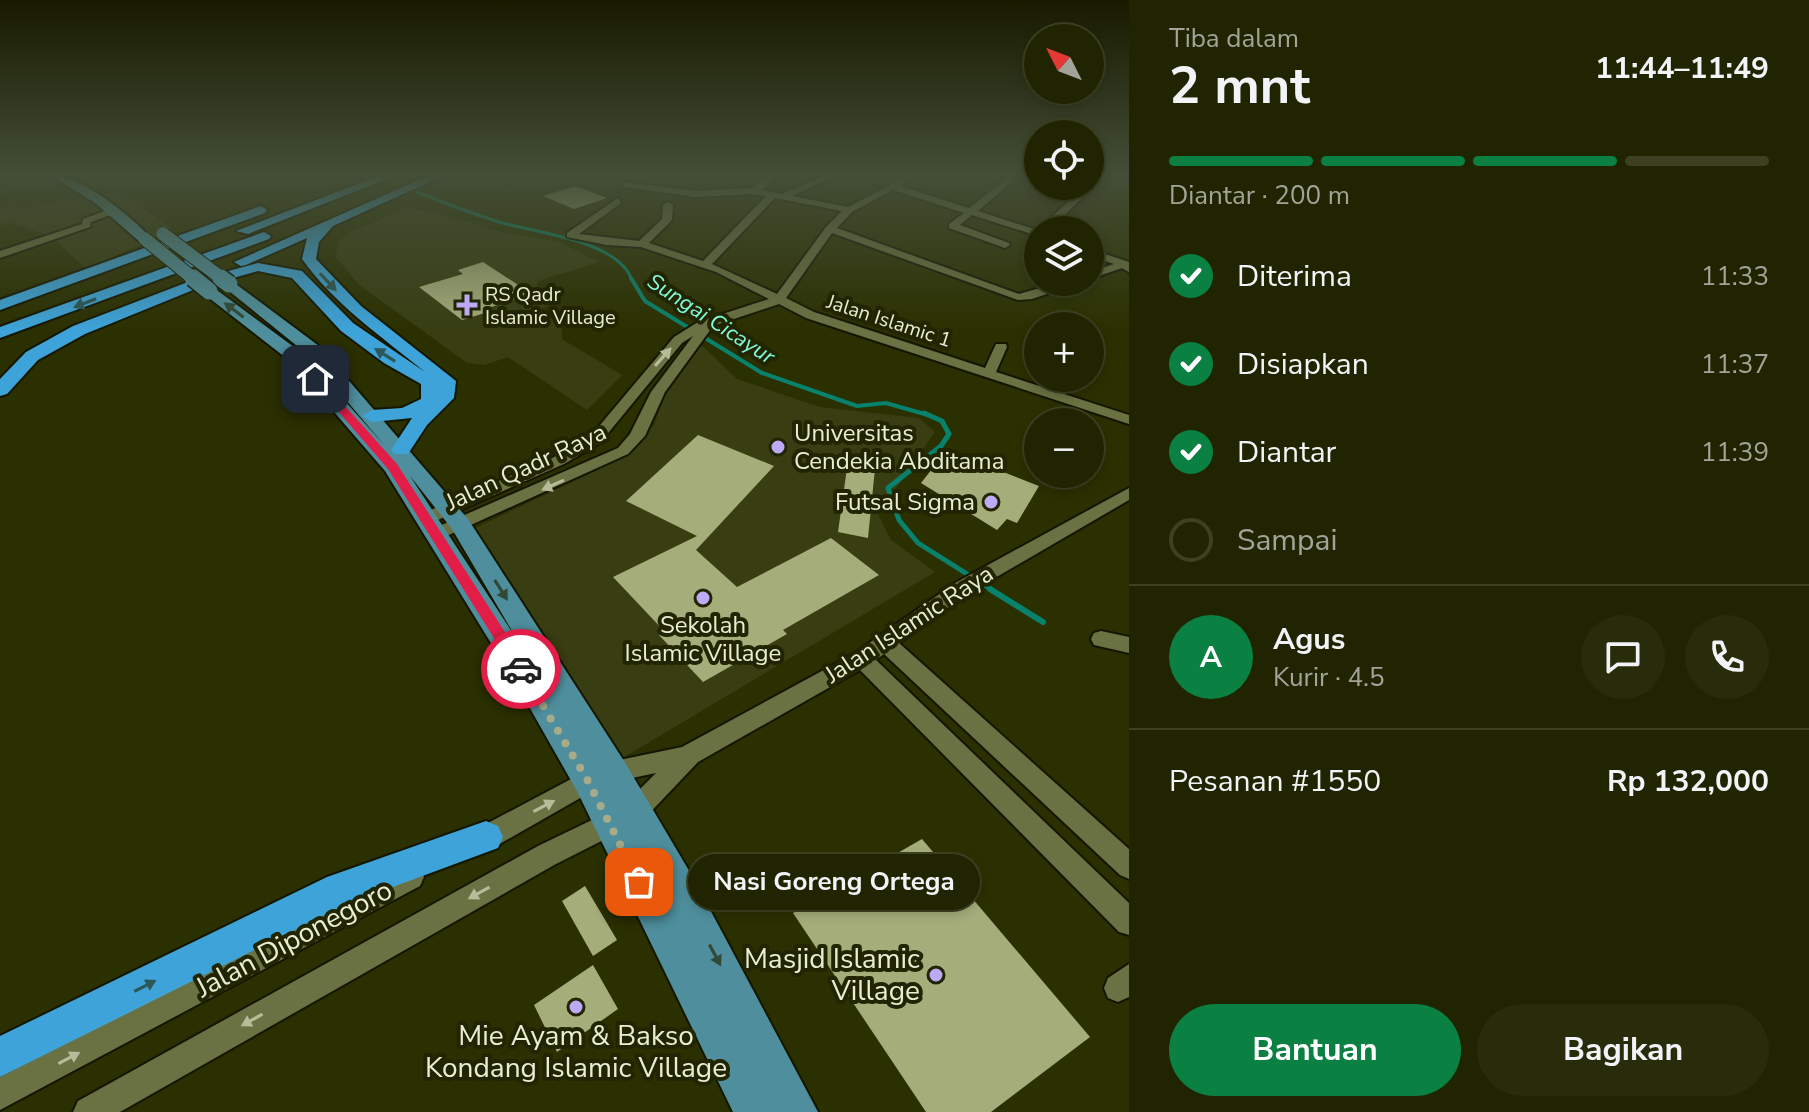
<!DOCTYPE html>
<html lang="id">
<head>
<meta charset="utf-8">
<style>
	:root { --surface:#202400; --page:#282c0a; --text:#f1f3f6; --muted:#a2a499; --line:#3d4122; --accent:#0b8043 }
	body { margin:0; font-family:"Nunito Sans",sans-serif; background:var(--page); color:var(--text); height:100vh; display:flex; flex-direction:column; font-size:30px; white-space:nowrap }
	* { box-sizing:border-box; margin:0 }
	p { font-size:26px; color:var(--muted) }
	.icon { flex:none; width:44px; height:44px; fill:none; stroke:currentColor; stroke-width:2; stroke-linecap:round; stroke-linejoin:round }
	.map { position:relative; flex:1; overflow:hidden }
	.panel { display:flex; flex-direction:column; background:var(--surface); width:680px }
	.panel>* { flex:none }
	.needle { width:52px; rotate:312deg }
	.fabs { position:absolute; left:1024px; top:24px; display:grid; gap:16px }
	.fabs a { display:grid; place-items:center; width:80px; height:80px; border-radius:50%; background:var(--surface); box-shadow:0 4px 12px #0003,0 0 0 2px var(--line); font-size:40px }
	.pin { position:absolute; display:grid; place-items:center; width:68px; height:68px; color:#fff; margin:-34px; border-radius:16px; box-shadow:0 4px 12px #0006 }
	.courier { position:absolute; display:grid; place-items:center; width:80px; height:80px; margin:-40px; border:6px solid #e11d48; border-radius:50%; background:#fff; color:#222; box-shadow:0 2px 10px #0007 }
	.bubble { position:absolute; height:56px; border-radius:28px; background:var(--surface); box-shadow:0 4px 12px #0003,0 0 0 2px var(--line); font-size:26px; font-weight:700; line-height:56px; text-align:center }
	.headline em { font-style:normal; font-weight:700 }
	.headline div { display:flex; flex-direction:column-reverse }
	.headline { display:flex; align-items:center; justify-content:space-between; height:136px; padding:0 40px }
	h1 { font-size:52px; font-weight:700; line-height:60px }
	.bar { display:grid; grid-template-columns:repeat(4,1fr); gap:12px 8px; align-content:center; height:96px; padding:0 40px }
	.bar i { height:10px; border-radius:6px; background:var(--line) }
	.bar .on { background:var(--accent) }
	.bar p { grid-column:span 4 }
	.line { display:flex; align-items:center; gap:20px; padding:0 40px; border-top:2px solid var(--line) }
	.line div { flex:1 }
	.round { display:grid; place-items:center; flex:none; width:84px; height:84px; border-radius:42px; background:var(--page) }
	ol { padding:0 40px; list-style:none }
	li { display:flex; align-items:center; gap:24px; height:88px }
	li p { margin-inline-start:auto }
	li .icon { padding:8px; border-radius:50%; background:var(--accent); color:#fff; stroke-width:4 }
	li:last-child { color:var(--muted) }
	li i { width:44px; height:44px; border:4px solid var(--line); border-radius:50% }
	.action { display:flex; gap:16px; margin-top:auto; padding:16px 40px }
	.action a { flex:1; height:92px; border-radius:48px; background:var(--accent); color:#fff; font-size:32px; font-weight:700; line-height:92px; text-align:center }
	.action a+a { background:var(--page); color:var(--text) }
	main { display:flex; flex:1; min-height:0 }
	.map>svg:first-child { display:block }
	.built { fill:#383d12 }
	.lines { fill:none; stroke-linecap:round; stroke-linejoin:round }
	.stream-far3 { stroke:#08826d; stroke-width:3 }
	.stream-far2 { stroke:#08826d; stroke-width:4 }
	.stream-far1 { stroke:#08826d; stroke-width:5 }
	.stream { stroke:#08826d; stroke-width:6 }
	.building { fill:#a5ad7b }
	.minor-casing { stroke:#141601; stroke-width:4 }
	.major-casing { stroke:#141601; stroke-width:4 }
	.highway-casing { stroke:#141601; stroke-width:4 }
	.minor { fill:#6a7142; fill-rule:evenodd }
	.major { fill:#4f8f9d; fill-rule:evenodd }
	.highway { fill:#3da3d9; fill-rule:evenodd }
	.major-bridge-far1-casing { stroke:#141601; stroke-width:15; stroke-linecap:butt }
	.major-bridge-casing { stroke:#141601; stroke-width:20; stroke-linecap:butt }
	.major-bridge-far1 { stroke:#4f8f9d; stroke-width:13 }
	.major-bridge { stroke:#4f8f9d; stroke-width:17 }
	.oneway { fill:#2c5758 }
	.oneway2 { fill:#314a38 }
	.oneway3 { fill:#b6bb9a }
	.route { fill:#e11d48 }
	.done { stroke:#a6ab8a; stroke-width:8; stroke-dasharray:0 14.4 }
	.poi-dot { fill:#bda9f5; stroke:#212502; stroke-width:3 }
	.labels { text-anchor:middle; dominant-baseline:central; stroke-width:8; stroke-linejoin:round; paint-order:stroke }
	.far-poi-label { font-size:20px; fill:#e9edd4; stroke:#212502; text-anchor:start }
	.far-street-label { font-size:20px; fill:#e9edd4; stroke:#212502 }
	.far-water-label { font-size:22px; font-style:italic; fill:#80fadc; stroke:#212502 }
	.poi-label { font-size:24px; fill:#e9edd4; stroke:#212502; text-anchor:start }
	.street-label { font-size:24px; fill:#e9edd4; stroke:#212502 }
	.near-street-label { font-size:28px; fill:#e9edd4; stroke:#212502 }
	.near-poi-label { font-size:28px; fill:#e9edd4; stroke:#212502; text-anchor:end }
</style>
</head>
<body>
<main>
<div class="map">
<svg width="1129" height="1112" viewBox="0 0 1129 1112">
	<rect width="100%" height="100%" fill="#2b3000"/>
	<!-- built -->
	<path class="built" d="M0,175H74L0,193Z
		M118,192L174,229L87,269L50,236L9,222L0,225V208L16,206L19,209Z
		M408,208L437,213L505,233L559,242L599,262L538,281L537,286L558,301L537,310L562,326V339L622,375L587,410L508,357L484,365L467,363L358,284L336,257L338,242L352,231Z
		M694,338L737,379L820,407L919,418L935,432L878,514L891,540L935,572L616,762L473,529L616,461L654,425L670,378Z"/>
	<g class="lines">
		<!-- stream-far3 -->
		<path class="stream-far3" d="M417,192C444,203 471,213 499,222C535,233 618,240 632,280"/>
		<!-- stream-far2 -->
		<path class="stream-far2" d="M631,278L645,301L762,373L857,406L886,403L928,415"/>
		<!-- stream-far1 -->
		<path class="stream-far1" d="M924,413L942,421L949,434L941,446L888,488L899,520L918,543L994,591"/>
		<!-- stream -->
		<path class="stream" d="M990,589L1043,622"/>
	</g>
	<!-- building -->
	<path class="building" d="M576,186L607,198L574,209L543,196Z
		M483,262L532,294L485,309L488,312L462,320L419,287L463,274L458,270Z
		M698,435L774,466L696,550L737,587L831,538L879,575L783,630L787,634L703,682L659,635L665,632L613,577L697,536L626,501Z
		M947,450L1039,486L1017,523L1007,519L997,530L921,483Z
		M849,454L876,459L868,538L838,532Z
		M922,839L1090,1037L991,1112H926L793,913Z
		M585,886L617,940L593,956L562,901Z
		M593,965L618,1009L557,1052L534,1005Z"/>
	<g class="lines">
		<defs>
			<path id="minor" d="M771,175H780L761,190L782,194L827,175H837L792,196L848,207L909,175H919L900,186L969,208L1011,175H1020L978,211L1037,230L1086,186H1090V182L1098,175H1107L1048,230H1038V236L972,215L960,225L1009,243L1010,245L1005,248L949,228V224L964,213L893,190L852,212L837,228L1019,294L1061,282H1078L1076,284L1032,299L1018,300L832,233L786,298L814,312L985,368L996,344H1006L1007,347L996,372L1129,415V424L806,318L779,304L710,327L711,329L665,392L645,436L628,454L442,538H430L427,534L430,530L618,448L630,434L651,392L693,336L682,343L600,443L564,464L431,523L425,525L416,519L419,515L552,458L590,437L674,337L698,322L769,299L716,272L641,247L607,245L567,237V233L618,198L621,203L579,234L639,241L662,219L663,205L668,202L673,205L672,220L649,243L703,261L766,196L753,194L696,197L624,187L621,182L696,191L751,188ZM775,198L842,211L826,227L777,294L712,264Z
				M113,208L116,209V213L91,222L90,227L0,258V251L82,224L83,219Z
				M1090,249L1129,262V272L1122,268L1090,279V272L1114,264L1090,256Z
				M1129,488V500L969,593L899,643L1129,849V879L1120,875L884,654L876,660L1129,903V935L1119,932L860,670L698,762L643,820L556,864L120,1112H73L78,1101L538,846L625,804L656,773L613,782L605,779L601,771L605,763L682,747L855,653L955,583Z
				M1101,631L1129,637V653L1094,645L1091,639L1094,633Z
				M588,770L596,773L600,781L596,789L489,850L480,853L471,850L468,841L471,832Z
				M411,864L420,868L424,877L420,886L0,1110V1077Z
				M1129,964V997L1118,1002L1108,998L1104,988L1108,978Z"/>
			<path id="major" d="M50,175C81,175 131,216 152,239L140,242L95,203Z
				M229,279L319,346L468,519L624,761L691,874L818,1112H733L577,791L515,682L385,471L290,361L204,294V288H214L302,353L385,446L307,354L224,287L221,284ZM410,476L452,529L518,641Z"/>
			<path id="highway" d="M381,175H397L248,234L236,231Z
				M430,175H445L333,226L319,242L316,259L361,306L456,381L454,398L427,425L408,454H394L391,450L412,418L372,422L362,416L372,410L402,408L421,399V384L384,363L341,331L292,278L258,271L198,288L85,334L38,360L7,394L0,396V379L26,352L73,326L188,282L258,263L302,271L353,323L425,372C381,336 335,305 302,259L307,238L246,265L241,266L234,262Z
				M261,206L267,210L265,213L0,310V300Z
				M264,232L271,236L269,239L0,338V327Z
				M486,821L498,826L503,837L498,848L347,904L0,1077V1036L327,877Z"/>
		</defs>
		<!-- minor casing -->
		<use href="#minor" class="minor-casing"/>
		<!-- major casing -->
		<use href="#major" class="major-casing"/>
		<!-- highway casing -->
		<use href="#highway" class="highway-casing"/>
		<!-- minor -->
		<use href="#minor" class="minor"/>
		<!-- major -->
		<use href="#major" class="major"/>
		<!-- highway -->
		<use href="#highway" class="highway"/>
		<defs>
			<path id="major-bridge-far1" d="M163,234L224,280
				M145,239L195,280"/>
			<path id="major-bridge" d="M193,278L209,291
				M221,278L229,284"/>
		</defs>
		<!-- major-bridge-far1 casing -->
		<use href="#major-bridge-far1" class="major-bridge-far1-casing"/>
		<!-- major-bridge casing -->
		<use href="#major-bridge" class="major-bridge-casing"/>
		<!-- major-bridge-far1 -->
		<use href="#major-bridge-far1" class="major-bridge-far1"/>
		<!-- major-bridge -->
		<use href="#major-bridge" class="major-bridge"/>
	</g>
	<!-- one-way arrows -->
	<defs><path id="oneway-solid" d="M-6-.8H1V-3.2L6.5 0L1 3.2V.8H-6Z" transform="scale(2)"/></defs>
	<g class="oneway">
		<use href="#oneway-solid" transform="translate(328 282) rotate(47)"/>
		<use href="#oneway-solid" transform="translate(85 303) rotate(159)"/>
		<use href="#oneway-solid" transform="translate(385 355) rotate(-148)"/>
		<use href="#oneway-solid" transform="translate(145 986) rotate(-27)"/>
	</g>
	<g class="oneway2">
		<use href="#oneway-solid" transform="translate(234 310) rotate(-143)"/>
		<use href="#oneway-solid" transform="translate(501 590) rotate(58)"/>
		<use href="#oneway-solid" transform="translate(715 955) rotate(62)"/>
	</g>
	<g class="oneway3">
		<use href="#oneway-solid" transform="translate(663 357) rotate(-48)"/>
		<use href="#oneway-solid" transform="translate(553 485) rotate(156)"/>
		<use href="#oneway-solid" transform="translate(544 806) rotate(-28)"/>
		<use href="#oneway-solid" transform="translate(479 893) rotate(151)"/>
		<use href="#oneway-solid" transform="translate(252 1020) rotate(151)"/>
		<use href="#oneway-solid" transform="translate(69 1058) rotate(-28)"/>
	</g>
	<!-- sky -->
	<linearGradient id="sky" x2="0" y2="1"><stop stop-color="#181a00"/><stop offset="0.53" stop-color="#444e37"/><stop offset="1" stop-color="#444e37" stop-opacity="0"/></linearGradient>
	<rect width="1129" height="330" fill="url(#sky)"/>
	<!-- route -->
	<path class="route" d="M312,377H319L397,464L526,665V673H516L388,469L312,381Z"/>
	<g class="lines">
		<!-- done -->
		<path class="done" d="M521,669L588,781L639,882"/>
	</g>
	<!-- markers -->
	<g class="poi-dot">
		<path d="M463 293h8v8h8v8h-8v8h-8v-8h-8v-8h8z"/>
		<circle cx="778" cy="447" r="8"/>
		<circle cx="991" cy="502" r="8"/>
		<circle cx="703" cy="598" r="8"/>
		<circle cx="936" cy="975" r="8"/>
		<circle cx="576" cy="1007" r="8"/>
	</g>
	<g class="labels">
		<!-- far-poi labels -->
		<g class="far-poi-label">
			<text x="485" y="294">RS Qadr<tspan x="485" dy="23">Islamic Village</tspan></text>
		</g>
		<!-- far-street labels -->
		<g class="far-street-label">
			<text transform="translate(889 321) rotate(18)">Jalan Islamic 1</text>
		</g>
		<!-- far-water labels -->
		<g class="far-water-label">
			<text transform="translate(711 319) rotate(33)">Sungai Cicayur</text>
		</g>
		<!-- poi labels -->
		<g class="poi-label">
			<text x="794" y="433">Universitas<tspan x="794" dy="28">Cendekia Abditama</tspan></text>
			<text x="975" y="502" text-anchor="end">Futsal Sigma</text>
			<text x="703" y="625" text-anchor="middle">Sekolah<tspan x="703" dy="28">Islamic Village</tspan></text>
		</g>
		<!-- street labels -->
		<g class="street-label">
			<text transform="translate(526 467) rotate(-25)">Jalan Qadr Raya</text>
			<text transform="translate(909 624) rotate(-33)">Jalan Islamic Raya</text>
		</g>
		<!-- near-street labels -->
		<g class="near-street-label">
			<text transform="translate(294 939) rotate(-28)">Jalan Diponegoro</text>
		</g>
		<!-- near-poi labels -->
		<g class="near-poi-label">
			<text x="920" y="959">Masjid Islamic<tspan x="920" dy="32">Village</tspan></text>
			<text x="576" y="1036" text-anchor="middle">Mie Ayam &amp; Bakso<tspan x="576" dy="32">Kondang Islamic Village</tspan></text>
		</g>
	</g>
</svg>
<div class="fabs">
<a><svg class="needle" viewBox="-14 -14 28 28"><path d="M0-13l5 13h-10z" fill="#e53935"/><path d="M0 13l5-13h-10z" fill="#a2a499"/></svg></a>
<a><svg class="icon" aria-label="locate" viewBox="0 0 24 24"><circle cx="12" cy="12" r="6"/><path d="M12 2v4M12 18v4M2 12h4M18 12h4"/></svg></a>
<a><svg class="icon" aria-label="layers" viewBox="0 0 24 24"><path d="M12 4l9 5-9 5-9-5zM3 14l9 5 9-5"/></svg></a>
<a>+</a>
<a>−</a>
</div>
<div class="pin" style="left:639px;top:882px;background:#ea580c"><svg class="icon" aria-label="bag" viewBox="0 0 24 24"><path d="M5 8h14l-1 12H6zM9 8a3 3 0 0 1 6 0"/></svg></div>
<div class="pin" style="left:315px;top:379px;background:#1f2937"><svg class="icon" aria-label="home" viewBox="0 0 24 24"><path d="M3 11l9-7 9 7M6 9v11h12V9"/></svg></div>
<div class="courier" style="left:521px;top:669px"><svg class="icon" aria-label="car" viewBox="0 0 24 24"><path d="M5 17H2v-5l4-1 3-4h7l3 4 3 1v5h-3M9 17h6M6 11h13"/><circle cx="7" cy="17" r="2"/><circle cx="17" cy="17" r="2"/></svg></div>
<div class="bubble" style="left:688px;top:854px;width:292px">Nasi Goreng Ortega</div>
</div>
<section class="panel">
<div class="headline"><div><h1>2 mnt</h1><p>Tiba dalam</p></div><em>11:44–11:49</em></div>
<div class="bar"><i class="on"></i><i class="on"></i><i class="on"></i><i></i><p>Diantar · 200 m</p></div>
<ol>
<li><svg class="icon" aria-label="check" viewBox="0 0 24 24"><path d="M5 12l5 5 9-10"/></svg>Diterima<p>11:33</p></li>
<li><svg class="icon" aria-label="check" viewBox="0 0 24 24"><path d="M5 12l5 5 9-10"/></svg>Disiapkan<p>11:37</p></li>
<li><svg class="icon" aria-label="check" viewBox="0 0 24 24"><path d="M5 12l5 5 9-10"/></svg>Diantar<p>11:39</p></li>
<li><i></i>Sampai</li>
</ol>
<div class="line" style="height:144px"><b class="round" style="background:var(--accent);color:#fff">A</b><div><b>Agus</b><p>Kurir · 4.5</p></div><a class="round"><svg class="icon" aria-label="chat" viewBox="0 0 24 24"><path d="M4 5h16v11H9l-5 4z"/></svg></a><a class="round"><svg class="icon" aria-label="phone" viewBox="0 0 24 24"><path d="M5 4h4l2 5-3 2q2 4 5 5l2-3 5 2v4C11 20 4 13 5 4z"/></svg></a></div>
<div class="line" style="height:104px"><div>Pesanan #1550</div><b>Rp 132,000</b></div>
<div class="action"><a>Bantuan</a><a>Bagikan</a></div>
</section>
</main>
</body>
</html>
